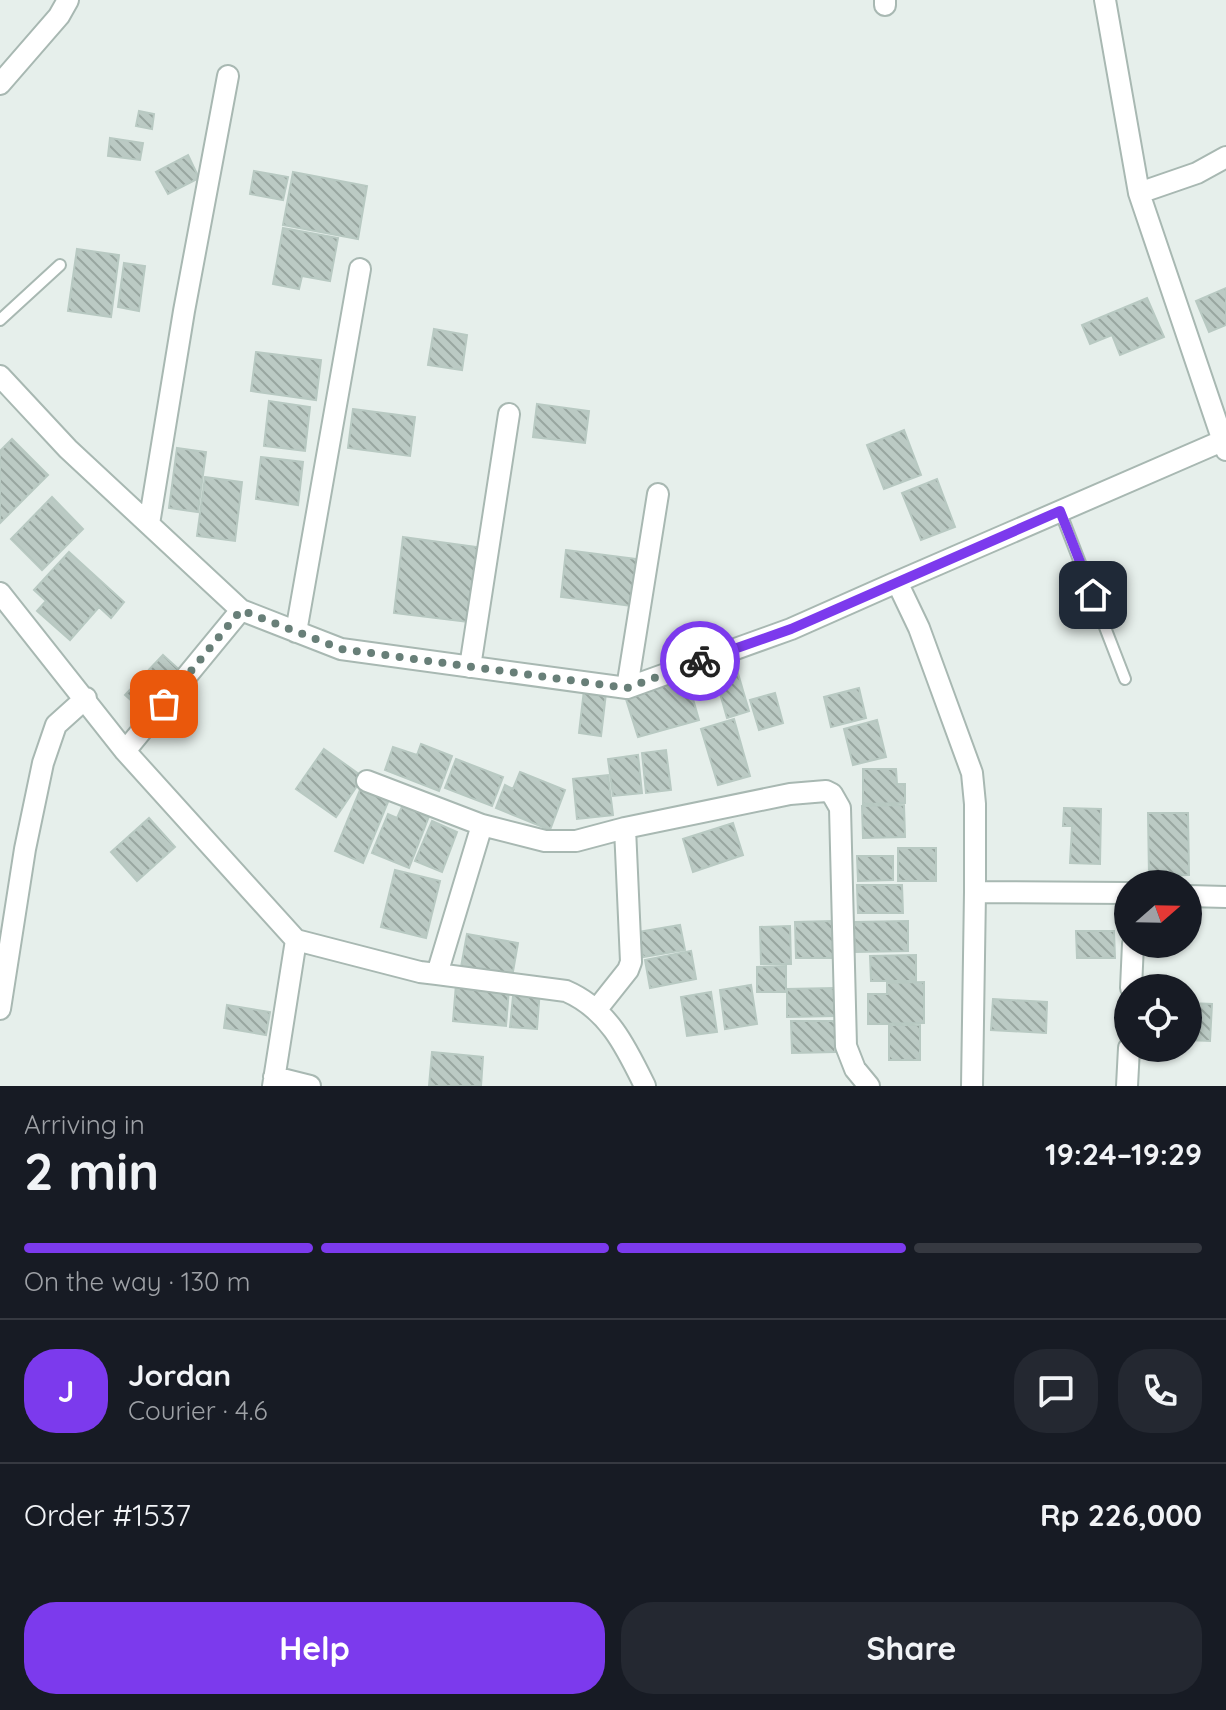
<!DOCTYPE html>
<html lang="en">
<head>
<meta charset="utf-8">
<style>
	:root { --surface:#171b24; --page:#242831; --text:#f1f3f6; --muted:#9ea1a6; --line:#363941; --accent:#7c3aed }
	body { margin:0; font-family:Quicksand,sans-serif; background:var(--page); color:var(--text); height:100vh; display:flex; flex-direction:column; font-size:30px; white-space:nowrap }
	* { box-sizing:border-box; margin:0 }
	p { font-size:26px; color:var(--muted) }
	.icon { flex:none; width:44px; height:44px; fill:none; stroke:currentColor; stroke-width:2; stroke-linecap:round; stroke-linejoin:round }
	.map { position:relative; height:1086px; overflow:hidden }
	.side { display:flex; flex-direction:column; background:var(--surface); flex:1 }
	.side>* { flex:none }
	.needle { width:52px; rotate:70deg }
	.controls { position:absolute; left:1114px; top:870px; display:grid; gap:16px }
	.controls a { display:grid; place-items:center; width:88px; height:88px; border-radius:50%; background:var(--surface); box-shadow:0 2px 6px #0004; font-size:40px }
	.pin { position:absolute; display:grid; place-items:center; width:68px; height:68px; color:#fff; margin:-34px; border-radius:16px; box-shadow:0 4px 12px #0006 }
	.courier { position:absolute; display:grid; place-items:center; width:80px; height:80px; margin:-40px; border:6px solid #7c3aed; border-radius:50%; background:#fff; color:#222; box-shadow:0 2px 10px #0007 }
	.headline em { font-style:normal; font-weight:700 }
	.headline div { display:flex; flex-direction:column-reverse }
	.headline { display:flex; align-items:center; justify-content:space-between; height:136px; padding:0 24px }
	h1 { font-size:52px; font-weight:700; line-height:60px }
	.bar { display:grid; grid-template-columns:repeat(4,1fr); gap:12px 8px; align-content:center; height:96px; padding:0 24px }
	.bar i { height:10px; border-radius:6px; background:var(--line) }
	.bar .active { background:var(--accent) }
	.bar p { grid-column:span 4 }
	.line { display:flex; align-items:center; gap:20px; padding:0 24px; border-top:2px solid var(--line) }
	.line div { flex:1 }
	.round { display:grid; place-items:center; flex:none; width:84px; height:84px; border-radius:32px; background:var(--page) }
	.button { display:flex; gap:16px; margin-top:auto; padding:16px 24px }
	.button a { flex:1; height:92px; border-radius:32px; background:var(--accent); color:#fff; font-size:32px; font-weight:700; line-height:92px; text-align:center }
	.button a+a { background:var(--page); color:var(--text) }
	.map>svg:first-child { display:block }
	.building { fill:url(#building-back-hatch); stroke:#b8c9c2; stroke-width:2 }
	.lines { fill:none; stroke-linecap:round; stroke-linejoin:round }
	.lane-casing { stroke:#a8b8b2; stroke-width:14 }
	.street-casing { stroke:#a8b8b2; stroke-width:24 }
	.lane { stroke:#fff; stroke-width:10 }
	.street { stroke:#fff; stroke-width:20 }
	.done { stroke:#687f78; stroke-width:8; stroke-dasharray:0 14.4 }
	.route { stroke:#7c3aed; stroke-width:10 }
</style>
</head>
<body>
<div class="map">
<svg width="1226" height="1086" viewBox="0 0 1226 1086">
	<defs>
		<pattern id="building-back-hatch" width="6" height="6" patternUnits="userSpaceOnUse" patternTransform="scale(2)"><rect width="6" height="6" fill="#bbcac4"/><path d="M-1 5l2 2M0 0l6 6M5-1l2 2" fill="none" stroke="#98a6a0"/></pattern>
	</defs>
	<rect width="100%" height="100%" fill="#e6efeb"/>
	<!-- building -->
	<path class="building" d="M139,111L154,114L152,129L136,126Z
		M110,138L143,143L140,160L108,156Z
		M188,155L199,178L168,194L156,172Z
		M254,171L288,177L283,200L250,194Z
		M293,172L367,186L358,239L283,225Z
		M283,228L338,238L330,281L302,276L299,289L273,284Z
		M77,249L119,255L111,317L68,311Z
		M124,263L145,266L139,311L118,307Z
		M1226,288V325L1209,332L1196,301Z
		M1147,298L1164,337L1120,355L1112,335L1090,344L1082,325Z
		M434,329L467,335L462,370L428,365Z
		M256,352L321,360L316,400L251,391Z
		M269,401L310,407L305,451L264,446Z
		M537,404L589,411L585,443L533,437Z
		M353,409L415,417L410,456L348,448Z
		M904,430L921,475L884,489L867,445Z
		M12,439L48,475L0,523V451Z
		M177,448L206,452L198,512L169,508Z
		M261,457L303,462L298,505L256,499Z
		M205,477L242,482L235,541L197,536Z
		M937,479L955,527L921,540L902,493Z
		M52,497L83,529L42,570L11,539Z
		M403,537L477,547L468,622L394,613Z
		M566,550L637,559L631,606L561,597Z
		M69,552L124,602L111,618L99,607L70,640L37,611L46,601L34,590Z
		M163,655L184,674L158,702L145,689L133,702L125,695Z
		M735,663L749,711L727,718L713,669Z
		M687,678L699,720L638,737L625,696Z
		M859,688L866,718L831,727L824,697Z
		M584,690L606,693L601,736L579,733Z
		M775,693L783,723L759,730L750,700Z
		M734,719L750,776L718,785L701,729Z
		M877,720L886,757L853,765L844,729Z
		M421,744L452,756L439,791L385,770L393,747L417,755Z
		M324,749L363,777L336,817L296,789Z
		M666,750L671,790L646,793L642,753Z
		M638,755L642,793L613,796L608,759Z
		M456,759L503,777L492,806L445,788Z
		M863,769H896L897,784H905V803L863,804Z
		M520,772L565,790L550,830L496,808L505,785L513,789Z
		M608,775L613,815L577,819L573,779Z
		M362,785L390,797L363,863L335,851Z
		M405,800L431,811L409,868L372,853L388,814L397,818Z
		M904,805L905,837L863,838L862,806Z
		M1064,808L1101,809L1100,864L1070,863L1072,826H1063Z
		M1148,813H1188L1189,875L1149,876Z
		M149,818L175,847L137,881L111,852Z
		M432,821L457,832L442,872L415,861Z
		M733,823L743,855L693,872L683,839Z
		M898,848H936V881H898Z
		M857,856H893V880L858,881Z
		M395,870L440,881L426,938L381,927Z
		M857,885H902L903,913H858Z
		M833,921L834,958H796L795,922Z
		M908,921V951L855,952L854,922Z
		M680,925L685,950L643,957L638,932Z
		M790,926L791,964H761L760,927Z
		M1076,931H1114L1115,958H1077Z
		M467,934L518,943L512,977L461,967Z
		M691,951L696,979L650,988L645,960Z
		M916,955V981H871L870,956Z
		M786,966V992H757V967Z
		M924,982V1023L868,1024V994H887V983Z
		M456,984L509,989L506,1026L453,1021Z
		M751,985L757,1024L725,1029L720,990Z
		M514,986L540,989L537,1029L510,1027Z
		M835,988L836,1016L787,1017V989Z
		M711,992L717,1032L687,1036L681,997Z
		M993,999L1047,1002L1046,1033L991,1030Z
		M1188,1003L1212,1004L1210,1041L1188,1040Z
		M227,1005L270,1012L266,1035L224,1028Z
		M791,1021H835V1052L792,1053Z
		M889,1025H920V1060H889Z
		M432,1052L483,1057L481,1086H429Z"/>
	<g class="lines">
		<defs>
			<path id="lane" d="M0,320L60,265
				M1060,511L1125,679"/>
			<path id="street" d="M1105,0L1139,193L1226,450
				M885,5V0
				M0,84L59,16L68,0
				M1139,193L1197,173L1226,157
				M0,376L68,449L241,610L341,649L627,688L791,629L897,582L919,628L972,773L975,804V892L1128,893
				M149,524L184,311L228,76
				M897,582L1222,441
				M0,593L125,751L296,940L420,972L437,974L482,825
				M296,632L360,269
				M470,667L509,414
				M627,688L658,494
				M125,751L241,610
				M367,781L482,825L545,841H576L625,828L790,794L826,791L832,794L840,808L846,1046L855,1069L869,1086
				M1188,896L1226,897
				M437,974L566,991C608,1009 626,1047 645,1086
				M1131,988L1133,944
				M0,1009L25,849L43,763L56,725L86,698
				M597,1009L628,970L631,962L625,828
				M274,1077L310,1086
				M273,1086L296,940
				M972,1086L975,892
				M1127,1086L1129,1048"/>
		</defs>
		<!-- lane casing -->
		<use href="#lane" class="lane-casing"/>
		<!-- street casing -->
		<use href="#street" class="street-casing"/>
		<!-- lane -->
		<use href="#lane" class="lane"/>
		<!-- street -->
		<use href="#street" class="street"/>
	</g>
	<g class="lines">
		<!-- done -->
		<path class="done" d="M164,704L241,610L341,649L627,688L700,661"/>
		<!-- route -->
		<path class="route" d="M700,661L791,629L1060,511L1093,595"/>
	</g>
</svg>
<div class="controls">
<a><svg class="needle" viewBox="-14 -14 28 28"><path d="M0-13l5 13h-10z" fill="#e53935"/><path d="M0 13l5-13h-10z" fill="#9ea1a6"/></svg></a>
<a><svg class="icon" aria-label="locate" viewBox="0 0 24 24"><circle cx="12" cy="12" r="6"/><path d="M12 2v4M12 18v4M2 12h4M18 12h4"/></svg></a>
</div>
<div class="pin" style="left:164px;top:704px;background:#ea580c"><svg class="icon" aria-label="bag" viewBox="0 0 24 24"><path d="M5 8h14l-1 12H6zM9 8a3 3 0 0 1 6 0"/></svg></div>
<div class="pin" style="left:1093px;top:595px;background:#1f2937"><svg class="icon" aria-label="home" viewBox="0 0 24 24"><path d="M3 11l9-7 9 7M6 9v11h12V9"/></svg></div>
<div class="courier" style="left:700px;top:661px"><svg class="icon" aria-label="bike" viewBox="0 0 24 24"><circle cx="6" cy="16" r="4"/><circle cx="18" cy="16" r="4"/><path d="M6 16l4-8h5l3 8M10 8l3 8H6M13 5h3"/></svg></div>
</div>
<section class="side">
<div class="headline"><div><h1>2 min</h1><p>Arriving in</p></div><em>19:24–19:29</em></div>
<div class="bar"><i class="active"></i><i class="active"></i><i class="active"></i><i></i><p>On the way · 130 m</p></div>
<div class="line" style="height:144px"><b class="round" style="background:var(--accent);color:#fff">J</b><div><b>Jordan</b><p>Courier · 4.6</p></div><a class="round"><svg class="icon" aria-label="chat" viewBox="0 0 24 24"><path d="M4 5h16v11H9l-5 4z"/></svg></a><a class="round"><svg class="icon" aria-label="phone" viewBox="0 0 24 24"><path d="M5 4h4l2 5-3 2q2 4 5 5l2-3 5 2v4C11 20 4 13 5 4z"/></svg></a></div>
<div class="line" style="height:104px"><div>Order #1537</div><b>Rp 226,000</b></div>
<div class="button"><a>Help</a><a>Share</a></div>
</section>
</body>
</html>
